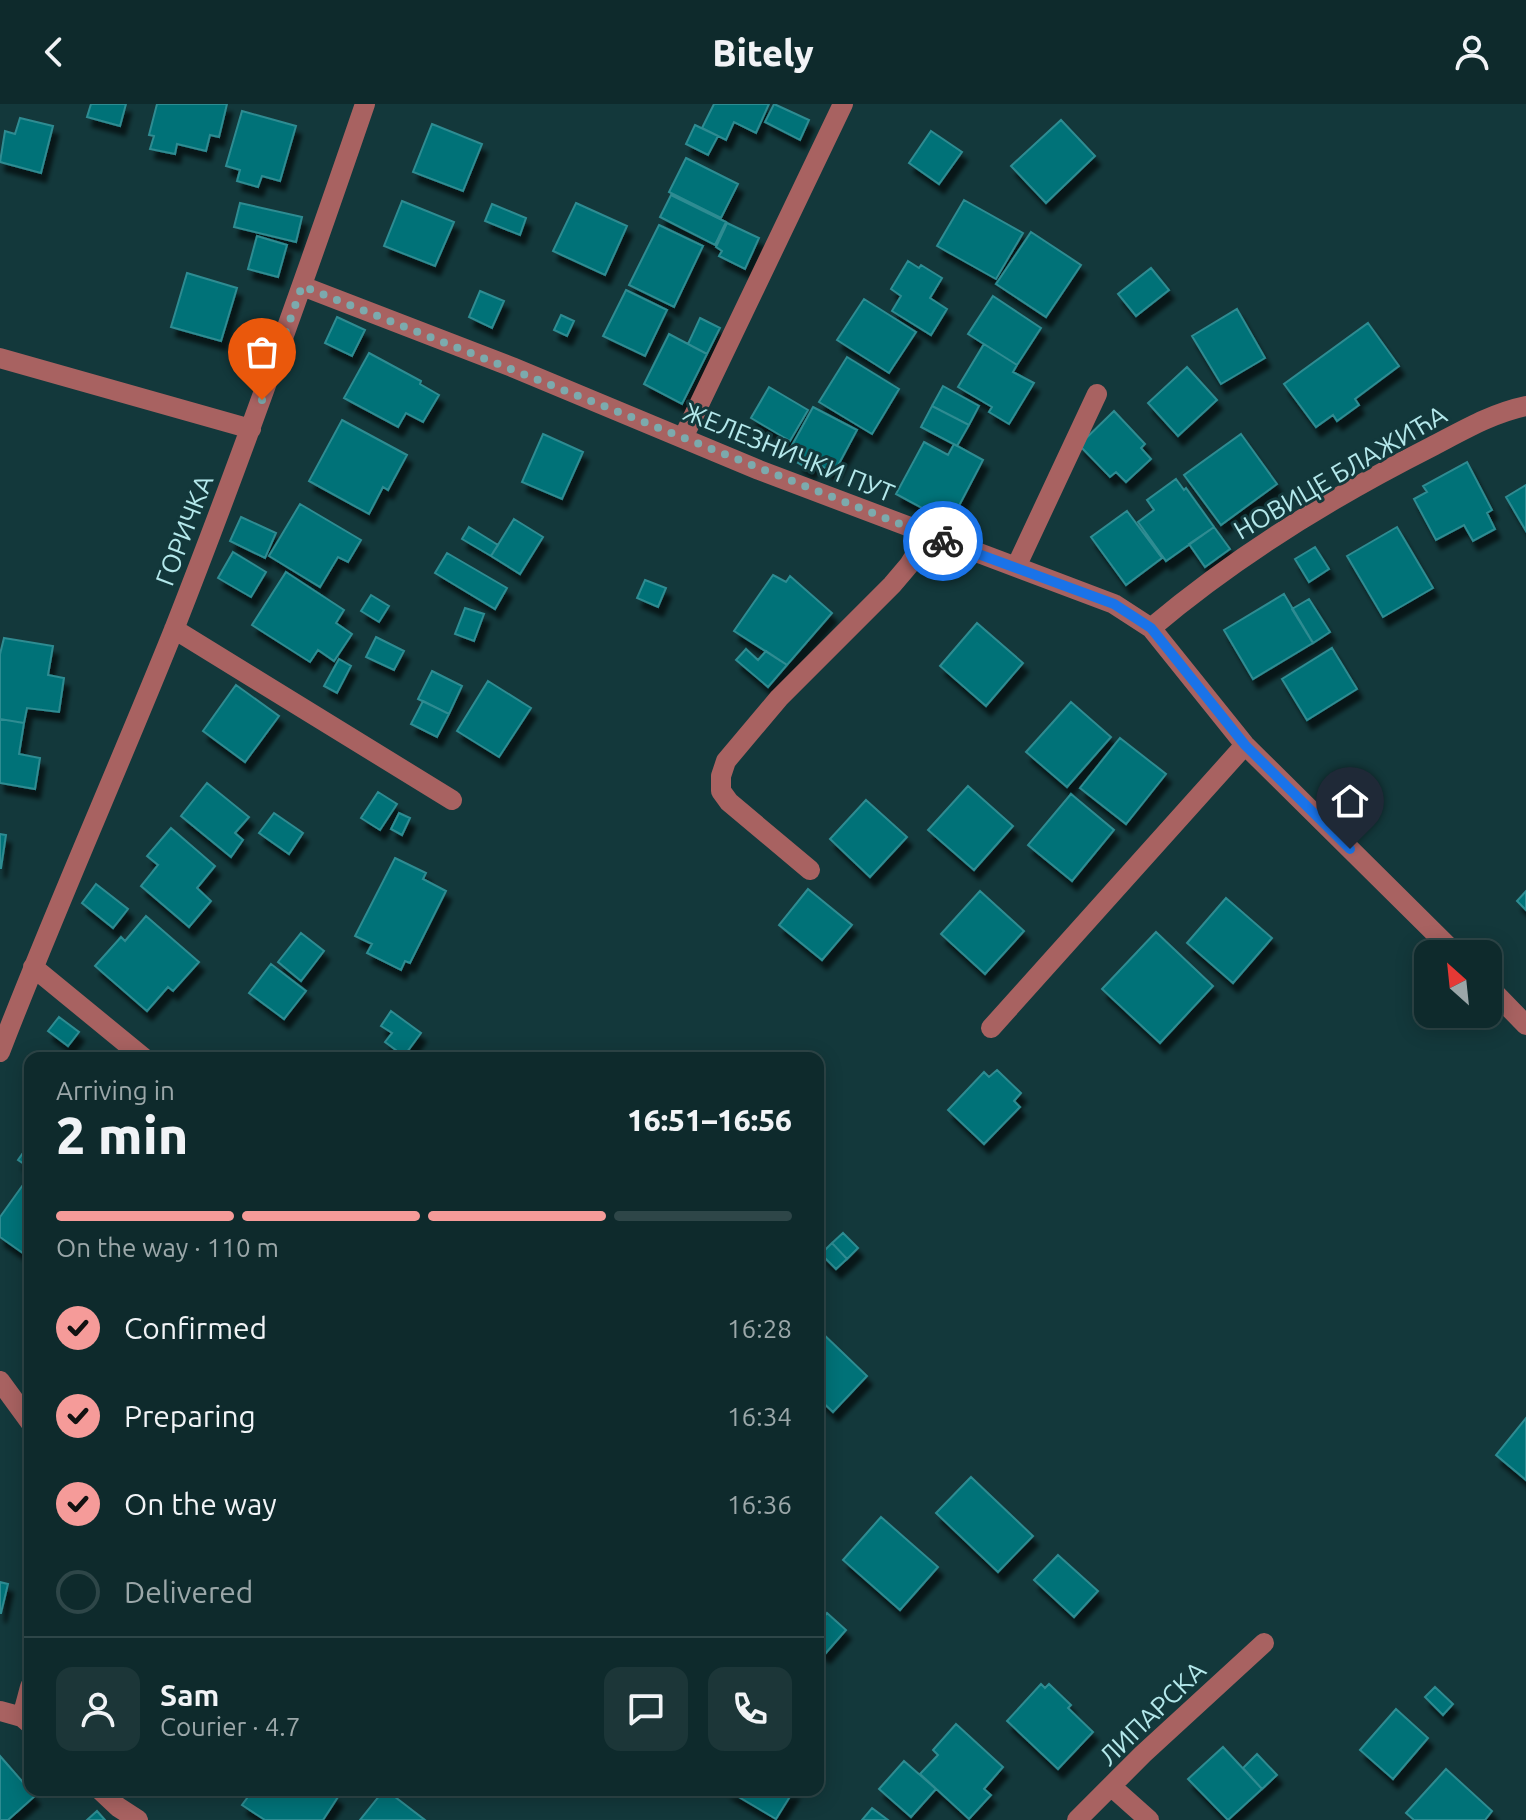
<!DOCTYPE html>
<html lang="en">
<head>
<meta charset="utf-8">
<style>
	:root { --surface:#0e2a2c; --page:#1c3638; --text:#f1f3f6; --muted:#9ba7a9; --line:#2e4648; --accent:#f59b99 }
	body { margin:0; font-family:Ubuntu,sans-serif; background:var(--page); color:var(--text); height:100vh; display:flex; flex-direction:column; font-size:30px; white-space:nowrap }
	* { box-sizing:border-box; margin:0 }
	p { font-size:26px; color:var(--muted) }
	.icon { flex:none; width:44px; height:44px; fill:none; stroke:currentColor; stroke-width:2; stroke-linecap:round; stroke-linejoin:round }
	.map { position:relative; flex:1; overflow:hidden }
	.details { position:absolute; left:24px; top:948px; width:800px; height:744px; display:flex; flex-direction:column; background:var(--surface); border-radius:16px; box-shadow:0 4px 20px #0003,0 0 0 2px var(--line) }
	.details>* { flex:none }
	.needle { width:52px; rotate:333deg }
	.buttons { position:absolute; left:1414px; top:836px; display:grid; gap:16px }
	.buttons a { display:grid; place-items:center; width:88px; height:88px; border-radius:16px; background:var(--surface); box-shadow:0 4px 20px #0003,0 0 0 2px var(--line); font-size:40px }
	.pin { position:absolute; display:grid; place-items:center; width:68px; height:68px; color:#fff; margin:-82px -34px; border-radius:50% 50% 50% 0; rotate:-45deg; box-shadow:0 0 8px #0007 }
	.pin .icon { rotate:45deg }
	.courier { position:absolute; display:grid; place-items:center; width:80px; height:80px; margin:-40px; border:6px solid #1a73e8; border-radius:50%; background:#fff; color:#222; box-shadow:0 2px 10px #0007 }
	.headline em { font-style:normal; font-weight:800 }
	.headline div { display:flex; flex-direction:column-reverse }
	.headline { display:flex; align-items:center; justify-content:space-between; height:136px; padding:0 32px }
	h1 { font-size:52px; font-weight:800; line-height:60px }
	.bar { display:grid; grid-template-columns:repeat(4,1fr); gap:12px 8px; align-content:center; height:96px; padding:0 32px }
	.bar i { height:10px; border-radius:6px; background:var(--line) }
	.bar .on { background:var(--accent) }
	.bar p { grid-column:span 4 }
	.line { display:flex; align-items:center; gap:20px; padding:0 32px; border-top:2px solid var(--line) }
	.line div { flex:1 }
	.round { display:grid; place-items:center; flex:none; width:84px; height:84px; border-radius:16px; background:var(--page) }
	ol { padding:0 32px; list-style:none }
	li { display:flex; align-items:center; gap:24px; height:88px }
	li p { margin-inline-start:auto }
	li .icon { padding:8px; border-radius:50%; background:var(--accent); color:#111; stroke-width:4 }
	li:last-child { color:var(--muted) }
	li i { width:44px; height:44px; border:4px solid var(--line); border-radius:50% }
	header { display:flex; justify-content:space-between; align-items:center; height:104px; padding:0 32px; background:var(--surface); font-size:36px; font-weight:800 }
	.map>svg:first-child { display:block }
	.building { fill:#027278; stroke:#2f8c92; stroke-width:2; filter:url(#shadow) }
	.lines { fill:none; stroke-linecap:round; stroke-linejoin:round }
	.minor { stroke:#a86261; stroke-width:20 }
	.done { stroke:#7caaad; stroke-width:8; stroke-dasharray:0 14.4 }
	.route { stroke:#1a73e8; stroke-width:10 }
	.labels { text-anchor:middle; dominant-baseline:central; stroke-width:6; stroke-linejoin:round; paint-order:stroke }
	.street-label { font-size:26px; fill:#b4e8eb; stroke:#13383b }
</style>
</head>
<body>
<header><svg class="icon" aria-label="back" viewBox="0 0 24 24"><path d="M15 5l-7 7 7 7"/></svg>Bitely<svg class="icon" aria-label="person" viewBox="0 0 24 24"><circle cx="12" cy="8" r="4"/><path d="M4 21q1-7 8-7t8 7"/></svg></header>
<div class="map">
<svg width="1526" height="1716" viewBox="0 0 1526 1716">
	<defs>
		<filter id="shadow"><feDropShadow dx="5" dy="9" stdDeviation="2" flood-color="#0009"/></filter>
	</defs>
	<rect width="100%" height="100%" fill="#13383b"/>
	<!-- building -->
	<path class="building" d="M91,0H126L120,22L87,13Z
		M157,0H227L219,33L210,31L206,47L177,40L175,50L150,45L154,32L149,31Z
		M714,0H769L756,29L734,18L726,36L702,24Z
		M774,0L809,16L800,36L765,18Z
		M242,7L296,22L280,77L262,72L258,83L237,77L240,66L226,62Z
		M20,14L53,22L41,69L0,58L5,27L15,30Z
		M1061,16L1095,52L1046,99L1011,62Z
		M432,20L482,40L463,87L413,68Z
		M695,21L718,32L708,51L686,40Z
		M931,27L962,48L939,80L909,59Z
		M686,54L738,80L721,114L669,88Z
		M671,91L726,118L715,141L660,113Z
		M964,96L1023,129L996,175L937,142Z
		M402,97L454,118L435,162L384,142Z
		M240,99L302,113L296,138L234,123Z
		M576,99L627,122L605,171L553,147Z
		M492,100L526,114L520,131L485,117Z
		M727,119L759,134L745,165L719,152L722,147L716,143Z
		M659,121L703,142L674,203L629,181Z
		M1031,128L1081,161L1046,213L996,180Z
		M257,132L287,141L278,173L248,165Z
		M908,157L919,164L921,161L942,174L930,194L947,205L931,231L892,207L901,192L891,185Z
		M1151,164L1169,186L1136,212L1118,190Z
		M187,169L237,184L221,237L171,223Z
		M626,186L667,206L645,252L603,232Z
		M480,187L504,197L492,224L469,213Z
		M993,192L1041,224L1017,261L968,230Z
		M864,195L916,228L889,269L837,236Z
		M1237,205L1265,254L1221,280L1192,232Z
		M561,211L574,217L567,232L554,226Z
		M337,213L365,226L352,252L325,239Z
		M700,214L720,224L707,250L688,240Z
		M1368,219L1399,262L1355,295L1359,301L1337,317L1333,311L1316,323L1284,280Z
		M669,230L707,250L682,300L644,280Z
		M984,240L1017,261L1013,268L1034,279L1009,320L989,308L992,303L958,283Z
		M369,249L421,277L420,280L439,291L423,318L406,309L398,323L344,294Z
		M847,253L899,285L872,330L819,298Z
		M1187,263L1217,296L1178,332L1148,299Z
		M943,282L979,302L969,321L932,302Z
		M769,283L808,306L790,337L751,314Z
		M932,302L969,321L957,342L921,323Z
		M813,303L857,326L834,369L815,358L810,366L798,359L802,352L790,345Z
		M1114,307L1145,340L1141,344L1151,355L1126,378L1116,368L1110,373L1079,341Z
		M342,316L407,351L388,386L383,383L369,410L309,377Z
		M543,330L583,348L562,395L522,378Z
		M1241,330L1277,380L1221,421L1184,371Z
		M924,338L948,351L954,340L983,356L950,419L896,390Z
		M1467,358L1492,406L1487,409L1495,425L1473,437L1464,421L1436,436L1414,395L1427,388L1423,382Z
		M1176,375L1184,386L1186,384L1214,423L1166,457L1138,418L1154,406L1147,396Z
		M1526,381V427L1506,393Z
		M300,400L361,436L348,458L338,453L320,483L269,452Z
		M1127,407L1162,454L1126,481L1091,433Z
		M241,413L276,429L265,454L230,437Z
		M514,415L543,433L520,470L491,452Z
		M469,423L498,441L491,452L462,435Z
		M1214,423L1230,445L1205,463L1189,440Z
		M1397,423L1433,484L1383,513L1347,452Z
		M1315,443L1329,465L1309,478L1295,455Z
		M233,448L266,468L251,493L218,474Z
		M447,449L507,484L495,505L435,469Z
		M286,468L344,506L336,519L352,530L334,557L318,546L310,558L252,521Z
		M773,471L786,478L790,472L832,509L787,561L734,527Z
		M645,476L666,484L658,503L637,494Z
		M1284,490L1313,539L1253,575L1224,526Z
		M371,491L389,502L379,518L361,507Z
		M1309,495L1330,528L1313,539L1292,505Z
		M465,504L484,510L474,537L455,530Z
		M977,519L1023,559L986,602L940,562Z
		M376,533L404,547L394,566L366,553Z
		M4,534L53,542L48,571L64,574L59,608L27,604L24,619L0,615V550Z
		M1332,544L1357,585L1307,616L1282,575Z
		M746,545L758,556L766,547L787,561L768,583L736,556Z
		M339,555L351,562L337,589L324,582Z
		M432,567L462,582L449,610L418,595Z
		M488,577L531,604L499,653L457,627Z
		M236,581L279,612L245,658L203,627Z
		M423,597L449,610L437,633L411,620Z
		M1071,598L1111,633L1067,683L1026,648Z
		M0,615L24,619L19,650L40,654L35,685L0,679Z
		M1120,634L1166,670L1126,720L1080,684Z
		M207,679L249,713L235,729L243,736L231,753L181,712Z
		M968,682L1013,722L974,766L928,726Z
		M378,688L397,700L380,726L361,714Z
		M1071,690L1114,726L1072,777L1028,741Z
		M866,696L907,733L870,773L830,735Z
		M274,709L303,729L289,750L259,729Z
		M399,709L410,714L402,731L391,725Z
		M171,724L215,762L197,784L211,797L189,823L141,782L158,761L147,752Z
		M0,730L6,731L1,764H0Z
		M395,754L426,769L423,775L446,787L410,859L405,857L401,866L367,849L372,840L355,832Z
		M96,780L128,805L113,824L82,799Z
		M808,785L852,821L822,856L779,821Z
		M980,787L1024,827L985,870L941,830Z
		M1526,787V806L1517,797Z
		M1226,794L1272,834L1233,879L1187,839Z
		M146,812L199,858L173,887L168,883L147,907L95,862L121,833L125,837Z
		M1156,828L1213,882L1160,939L1102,885Z
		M301,829L324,847L301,877L278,858Z
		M271,860L306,887L284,915L249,889Z
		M391,907L421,929L404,952L385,938L392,929L381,922Z
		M59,913L79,928L68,942L48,927Z
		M997,966L1021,989L1014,997L1020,1003L984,1040L948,1006L984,968L989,973Z
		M30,1039V1064L18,1056Z
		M30,1071V1154L0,1133V1113Z
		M843,1129L858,1144L847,1155L832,1139Z
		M832,1139L847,1155L836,1165L821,1150Z
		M818,1225L867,1272L833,1308L818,1294Z
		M1526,1314V1376L1496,1351Z
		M971,1373L1033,1432L998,1468L936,1409Z
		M881,1413L938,1463L900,1506L843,1456Z
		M1058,1451L1098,1487L1074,1513L1034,1476Z
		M0,1478L8,1480L1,1509H0Z
		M818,1507L824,1513L827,1509L846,1526L825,1550L818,1544Z
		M1041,1580L1045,1584L1049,1580L1071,1601L1068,1604L1093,1628L1058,1665L1007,1617Z
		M1435,1583L1453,1600L1443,1611L1425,1593Z
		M1396,1605L1428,1634L1393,1675L1360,1646Z
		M956,1620L1003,1663L984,1685L991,1691L969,1715L920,1670L938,1651L933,1646Z
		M1223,1643L1262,1685L1228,1716L1188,1675Z
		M1257,1650L1277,1671L1262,1685L1243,1664Z
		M0,1652L35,1692L8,1716H0Z
		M904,1657L936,1685L911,1713L879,1685Z
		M1446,1665L1492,1707L1485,1716H1414L1406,1709Z
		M253,1686H328L338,1693L323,1716H265L242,1701Z
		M384,1686H386L425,1716H360Z
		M727,1686H794L776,1715Z
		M872,1704L888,1716H862Z
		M97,1707L105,1716H87Z"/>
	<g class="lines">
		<!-- minor -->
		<path class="minor" d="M302,182L512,263L759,366L1114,500L1151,524L1245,641L1456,850
			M0,254L251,325
			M683,334L843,0
			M1016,463L1097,290
			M1151,524C1236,452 1332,393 1431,343C1462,327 1492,309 1526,302
			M174,525L452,696
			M810,766L729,698L721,687V672L726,657L779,594L892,481L909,461L927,432
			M33,863L144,954
			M1488,882L1526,921
			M991,924L1245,641
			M0,948C55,805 118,665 175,523C243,350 305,175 365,0
			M0,1277L30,1318
			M0,1607L22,1613L30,1620
			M22,1613L30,1583
			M1112,1683L1149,1716
			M100,1686L118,1703L138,1716
			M1077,1716L1143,1650L1264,1539"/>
	</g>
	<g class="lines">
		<!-- done -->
		<path class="done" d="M262,296L302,182L943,437"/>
		<!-- route -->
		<path class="route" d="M943,437L1114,500L1151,524L1245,641L1350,745"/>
	</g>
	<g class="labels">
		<!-- street labels -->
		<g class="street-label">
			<text transform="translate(789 348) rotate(22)">ЖЕЛЕЗНИЧКИ ПУТ</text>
			<text transform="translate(1340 368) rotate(-30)">НОВИЦЕ БЛАЖИЋА</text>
			<text transform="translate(184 426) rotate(-69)">ГОРИЧКА</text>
			<text transform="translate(1152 1609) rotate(-44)">ЛИПАРСКА</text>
		</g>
	</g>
</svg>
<div class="buttons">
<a><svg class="needle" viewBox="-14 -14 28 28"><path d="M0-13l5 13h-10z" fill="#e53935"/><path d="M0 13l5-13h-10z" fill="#9ba7a9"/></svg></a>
</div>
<div class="pin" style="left:262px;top:296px;background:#ea580c"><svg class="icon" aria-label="bag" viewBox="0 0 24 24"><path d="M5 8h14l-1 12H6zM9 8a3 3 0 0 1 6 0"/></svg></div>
<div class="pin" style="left:1350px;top:745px;background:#1f2937"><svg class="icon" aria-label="home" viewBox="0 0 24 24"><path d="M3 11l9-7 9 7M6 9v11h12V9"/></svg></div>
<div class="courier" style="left:943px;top:437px"><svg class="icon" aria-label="bike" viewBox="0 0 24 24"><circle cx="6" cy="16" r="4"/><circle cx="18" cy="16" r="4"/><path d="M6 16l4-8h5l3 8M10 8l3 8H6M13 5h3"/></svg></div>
<section class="details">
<div class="headline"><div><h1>2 min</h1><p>Arriving in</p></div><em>16:51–16:56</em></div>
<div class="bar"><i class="on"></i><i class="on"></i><i class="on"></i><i></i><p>On the way · 110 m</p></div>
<ol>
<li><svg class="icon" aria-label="check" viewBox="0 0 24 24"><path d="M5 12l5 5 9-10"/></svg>Confirmed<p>16:28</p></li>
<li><svg class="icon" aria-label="check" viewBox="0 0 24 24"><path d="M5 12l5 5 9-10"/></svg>Preparing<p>16:34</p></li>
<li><svg class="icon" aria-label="check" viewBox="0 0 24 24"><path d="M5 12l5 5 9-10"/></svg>On the way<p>16:36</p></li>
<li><i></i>Delivered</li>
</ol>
<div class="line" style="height:144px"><a class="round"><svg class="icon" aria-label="person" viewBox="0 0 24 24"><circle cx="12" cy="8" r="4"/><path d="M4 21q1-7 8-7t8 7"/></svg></a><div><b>Sam</b><p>Courier · 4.7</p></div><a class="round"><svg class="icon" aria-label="chat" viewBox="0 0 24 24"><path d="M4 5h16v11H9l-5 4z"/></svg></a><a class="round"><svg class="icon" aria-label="phone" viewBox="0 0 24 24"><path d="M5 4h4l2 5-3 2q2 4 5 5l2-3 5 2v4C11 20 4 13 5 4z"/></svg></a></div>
</section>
</div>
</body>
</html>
